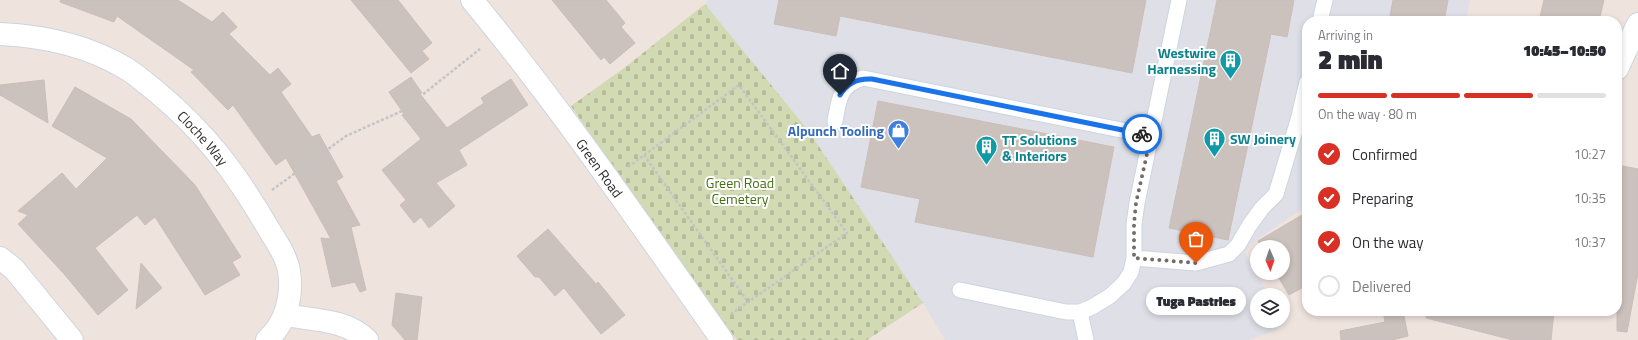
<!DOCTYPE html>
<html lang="en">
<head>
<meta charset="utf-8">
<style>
	:root { --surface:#fff; --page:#f7f7f7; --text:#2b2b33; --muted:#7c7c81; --line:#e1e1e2; --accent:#d93025 }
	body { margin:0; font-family:"Titillium Web",sans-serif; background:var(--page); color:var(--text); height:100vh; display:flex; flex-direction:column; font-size:15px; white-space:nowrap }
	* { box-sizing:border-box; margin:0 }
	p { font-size:13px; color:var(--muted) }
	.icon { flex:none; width:22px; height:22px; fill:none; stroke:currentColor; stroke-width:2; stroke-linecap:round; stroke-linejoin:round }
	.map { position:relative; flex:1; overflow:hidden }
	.side { position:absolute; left:1302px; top:16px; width:320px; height:300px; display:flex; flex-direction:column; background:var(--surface); border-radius:16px; box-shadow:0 2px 6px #0003 }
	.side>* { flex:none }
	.needle { width:26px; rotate:178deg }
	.tools { position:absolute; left:1250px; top:240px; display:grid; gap:8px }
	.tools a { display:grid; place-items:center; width:40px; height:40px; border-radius:50%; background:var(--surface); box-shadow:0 2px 6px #0003; font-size:20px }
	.pin { position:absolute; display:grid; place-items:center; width:34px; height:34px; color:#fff; margin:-41px -17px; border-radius:50% 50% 50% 0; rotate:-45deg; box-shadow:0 0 4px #0007 }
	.pin .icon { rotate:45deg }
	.courier { position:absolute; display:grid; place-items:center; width:40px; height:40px; margin:-20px; border:3px solid #1a73e8; border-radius:50%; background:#fff; color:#222; box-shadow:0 1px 5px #0007 }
	.bubble { position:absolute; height:28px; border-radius:14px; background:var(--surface); box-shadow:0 2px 6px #0003; font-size:13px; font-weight:800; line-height:28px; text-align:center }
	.summary em { font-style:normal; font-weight:800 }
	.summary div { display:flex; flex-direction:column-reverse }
	.summary { display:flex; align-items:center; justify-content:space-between; height:68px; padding:0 16px }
	h1 { font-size:26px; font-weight:800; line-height:30px }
	.bar { display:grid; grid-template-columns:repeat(4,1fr); gap:6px 4px; align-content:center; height:48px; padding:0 16px }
	.bar i { height:5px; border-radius:3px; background:var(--line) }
	.bar .current { background:var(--accent) }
	.bar p { grid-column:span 4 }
	ol { padding:0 16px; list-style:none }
	li { display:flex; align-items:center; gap:12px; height:44px }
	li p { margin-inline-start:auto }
	li .icon { padding:4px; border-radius:50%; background:var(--accent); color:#fff; stroke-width:4 }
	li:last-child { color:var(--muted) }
	li i { width:22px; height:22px; border:2px solid var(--line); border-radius:50% }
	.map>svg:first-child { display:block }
	.industrial { fill:#dfdfe7 }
	.cemetery { fill:url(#cemetery-stones) }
	.building { fill:#cbc1bd; stroke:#cbbeb7 }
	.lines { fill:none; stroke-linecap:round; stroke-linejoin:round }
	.lane-casing { stroke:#ccd5df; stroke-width:17 }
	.street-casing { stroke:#ccd5df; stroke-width:24 }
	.path { stroke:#c4c4c4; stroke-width:2.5; stroke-dasharray:3 2; stroke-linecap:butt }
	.lane { stroke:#fff; stroke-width:15 }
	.street { stroke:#fff; stroke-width:22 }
	.done { stroke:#716d6b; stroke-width:4; stroke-dasharray:0 7.2 }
	.route { stroke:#1a73e8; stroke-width:5 }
	.labels { text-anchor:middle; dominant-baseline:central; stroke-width:4; stroke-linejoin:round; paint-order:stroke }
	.culture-label { font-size:14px; font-weight:bold; fill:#0d838f; stroke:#fff; text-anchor:start }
	.shop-label { font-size:14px; font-weight:bold; fill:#366cbe; stroke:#fff; text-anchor:end }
	.street-label { font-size:14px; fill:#2d2d2d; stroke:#fff }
	.park-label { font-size:14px; fill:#447115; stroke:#fff }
</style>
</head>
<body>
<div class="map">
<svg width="1638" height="340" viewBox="0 0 1638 340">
	<defs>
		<pattern id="cemetery-stones" width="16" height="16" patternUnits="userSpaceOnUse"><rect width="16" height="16" fill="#d2dab4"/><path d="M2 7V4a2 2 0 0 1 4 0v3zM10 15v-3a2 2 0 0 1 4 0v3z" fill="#b5bb9b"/></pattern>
	</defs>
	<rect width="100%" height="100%" fill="#efe3de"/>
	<!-- industrial -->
	<path class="industrial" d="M709,0H1470L1466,21H1307V209L1305,207L1251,244L1245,253L1269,295H1257V321H1278L1277,330L1248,340H945L923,303L808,130L705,4Z"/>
	<!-- cemetery -->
	<path class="cemetery" d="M705,4L808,130L923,303L867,340H737L670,249L571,106L624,68Z"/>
	<!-- building -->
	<path class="building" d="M61,0H178L212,22L223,12L237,27L229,34L270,75L278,68L291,84L281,92L312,137L319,134L343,177L336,181L360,225L351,227L366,290L360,292L355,282L332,287L321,238L331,239L286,158L276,165L233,105L228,110L191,72L194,70L117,16L114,22L60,2Z
		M351,0H398L432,43L422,51L429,59L411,73Z
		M552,0H606L625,23L621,27L635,43L610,64L604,57L601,60Z
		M779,0H1146L1132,73L840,16L836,36L774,24Z
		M1217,0H1294L1287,37L1271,34L1228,240L1169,228Z
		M1393,0H1448L1444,21H1389Z
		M1544,0H1604L1599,21H1539Z
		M411,77L422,93L420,94L447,128L484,103L481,98L511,79L528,105L459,150L467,165L436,183L455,206L429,228L421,217L414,223L400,205L406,200L382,170L421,139L402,115L404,114L389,92Z
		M44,80L48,123L0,95V85Z
		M75,87L131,119L195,185L241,257L232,262L240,275L205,295L155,217L145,225L137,215L95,248L128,290L98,315L65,275L18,224L28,215L18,211L62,173L76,189L107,158L52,126Z
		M878,101L1114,147L1093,257L915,222L920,199L861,187Z
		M1617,165L1638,169V273L1627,332L1617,331Z
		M1307,212V285L1289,295L1276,273H1283V247H1261L1258,241Z
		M548,229L596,284L598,282L625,315L601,334L564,288L555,296L539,277H535L517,256Z
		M141,263L162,288L136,309Z
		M396,293L422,297L417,340H405L392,325Z
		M1383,311H1403L1408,336L1392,340H1341L1340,331L1385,322Z
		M1427,311H1554L1551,340H1513L1426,318Z"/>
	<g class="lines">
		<defs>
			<path id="lane" d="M1320,21L1325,0
				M835,121C839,100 839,85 863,78L1151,136
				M1134,258L1196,263L1229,254L1238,245L1249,226L1262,208L1276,194L1299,117L1307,82
				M960,290L1066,312H1080L1092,307L1110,296L1124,283L1131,272L1134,258V224L1137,203L1179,0
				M1080,312L1086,340"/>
			<g id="street">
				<path id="s1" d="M472,0C561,108 641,225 722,340"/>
				<path id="s2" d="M0,34C43,36 89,46 127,69C138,76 148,85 158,93C206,133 236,173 268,228C276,241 286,255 289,271C293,296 286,323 267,340"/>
				<path d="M1617,69L1638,24"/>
				<path d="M0,258L14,269L72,340"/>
				<path d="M285,315C312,320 346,319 367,340"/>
			</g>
		</defs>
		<!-- lane casing -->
		<use href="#lane" class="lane-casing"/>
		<!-- street casing -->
		<use href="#street" class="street-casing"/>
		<!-- path -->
		<path class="path" d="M644,155L748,302
			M628,167L739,85L847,233L731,314
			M272,190L346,136L402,111L480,49"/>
		<!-- lane -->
		<use href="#lane" class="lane"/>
		<!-- street -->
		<use href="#street" class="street"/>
	</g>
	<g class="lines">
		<!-- done -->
		<path class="done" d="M1142,134L1151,136L1136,203L1134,224V258L1196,263"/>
		<!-- route -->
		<path class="route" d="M840,95C847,83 857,78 872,79L1142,134"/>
	</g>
	<!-- icons -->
	<defs>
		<symbol id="building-pin" viewBox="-11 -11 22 30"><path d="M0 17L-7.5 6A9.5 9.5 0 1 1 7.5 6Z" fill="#0f9aa8" stroke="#fff"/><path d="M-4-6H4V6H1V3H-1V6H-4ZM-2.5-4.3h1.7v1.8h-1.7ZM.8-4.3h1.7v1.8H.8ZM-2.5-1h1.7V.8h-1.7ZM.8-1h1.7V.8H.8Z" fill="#fff"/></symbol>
		<symbol id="shop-pin" viewBox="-11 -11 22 30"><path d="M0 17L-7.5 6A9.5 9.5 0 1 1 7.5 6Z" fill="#3f7fe0" stroke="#fff"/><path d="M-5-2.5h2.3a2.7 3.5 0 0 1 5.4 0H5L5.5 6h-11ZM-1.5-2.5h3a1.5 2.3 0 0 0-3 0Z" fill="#fff"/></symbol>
	</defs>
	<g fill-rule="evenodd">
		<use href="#building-pin" x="1218" y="48" width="25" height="34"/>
		<use href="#shop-pin" x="886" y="118" width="25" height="34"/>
		<use href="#building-pin" x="1202" y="126" width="25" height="34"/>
		<use href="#building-pin" x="974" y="134" width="25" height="34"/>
	</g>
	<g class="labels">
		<!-- culture labels -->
		<g class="culture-label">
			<text x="1216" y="52" text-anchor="end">Westwire<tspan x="1216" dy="16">Harnessing</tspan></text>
			<text x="1230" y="138">SW Joinery</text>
			<text x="1002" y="139">TT Solutions<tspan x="1002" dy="16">&amp; Interiors</tspan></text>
		</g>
		<!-- shop labels -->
		<g class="shop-label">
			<text x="884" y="130">Alpunch Tooling</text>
		</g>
		<!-- street labels -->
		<g class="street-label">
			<text stroke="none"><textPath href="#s2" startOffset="236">Cloche Way</textPath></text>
			<text stroke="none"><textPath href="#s1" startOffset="211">Green Road</textPath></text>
		</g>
		<!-- park labels -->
		<g class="park-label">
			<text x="740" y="182">Green Road<tspan x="740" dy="16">Cemetery</tspan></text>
		</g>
	</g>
</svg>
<div class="tools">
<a><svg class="needle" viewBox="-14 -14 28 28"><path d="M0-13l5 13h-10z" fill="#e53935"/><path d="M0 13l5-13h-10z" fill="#7c7c81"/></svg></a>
<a><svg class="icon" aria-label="layers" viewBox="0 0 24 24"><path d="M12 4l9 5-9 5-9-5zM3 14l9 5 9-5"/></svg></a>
</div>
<div class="pin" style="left:1196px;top:263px;background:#ea580c"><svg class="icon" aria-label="bag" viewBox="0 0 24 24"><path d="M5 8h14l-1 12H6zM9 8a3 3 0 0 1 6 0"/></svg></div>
<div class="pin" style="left:840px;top:95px;background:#1f2937"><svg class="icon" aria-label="home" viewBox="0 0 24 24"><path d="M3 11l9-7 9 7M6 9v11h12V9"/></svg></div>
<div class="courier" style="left:1142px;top:134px"><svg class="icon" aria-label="bike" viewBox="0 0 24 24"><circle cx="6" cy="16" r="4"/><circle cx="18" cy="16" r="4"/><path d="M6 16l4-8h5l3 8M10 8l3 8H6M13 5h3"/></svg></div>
<div class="bubble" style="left:1146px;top:287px;width:100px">Tuga Pastries</div>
<section class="side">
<div class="summary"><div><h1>2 min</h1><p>Arriving in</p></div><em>10:45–10:50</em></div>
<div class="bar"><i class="current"></i><i class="current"></i><i class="current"></i><i></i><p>On the way · 80 m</p></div>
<ol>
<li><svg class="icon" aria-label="check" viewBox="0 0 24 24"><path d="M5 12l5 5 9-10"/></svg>Confirmed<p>10:27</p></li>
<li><svg class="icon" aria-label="check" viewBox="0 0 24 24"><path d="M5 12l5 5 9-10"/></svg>Preparing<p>10:35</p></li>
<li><svg class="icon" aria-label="check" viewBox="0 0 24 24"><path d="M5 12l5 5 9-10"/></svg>On the way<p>10:37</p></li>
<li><i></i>Delivered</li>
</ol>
</section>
</div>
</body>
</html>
